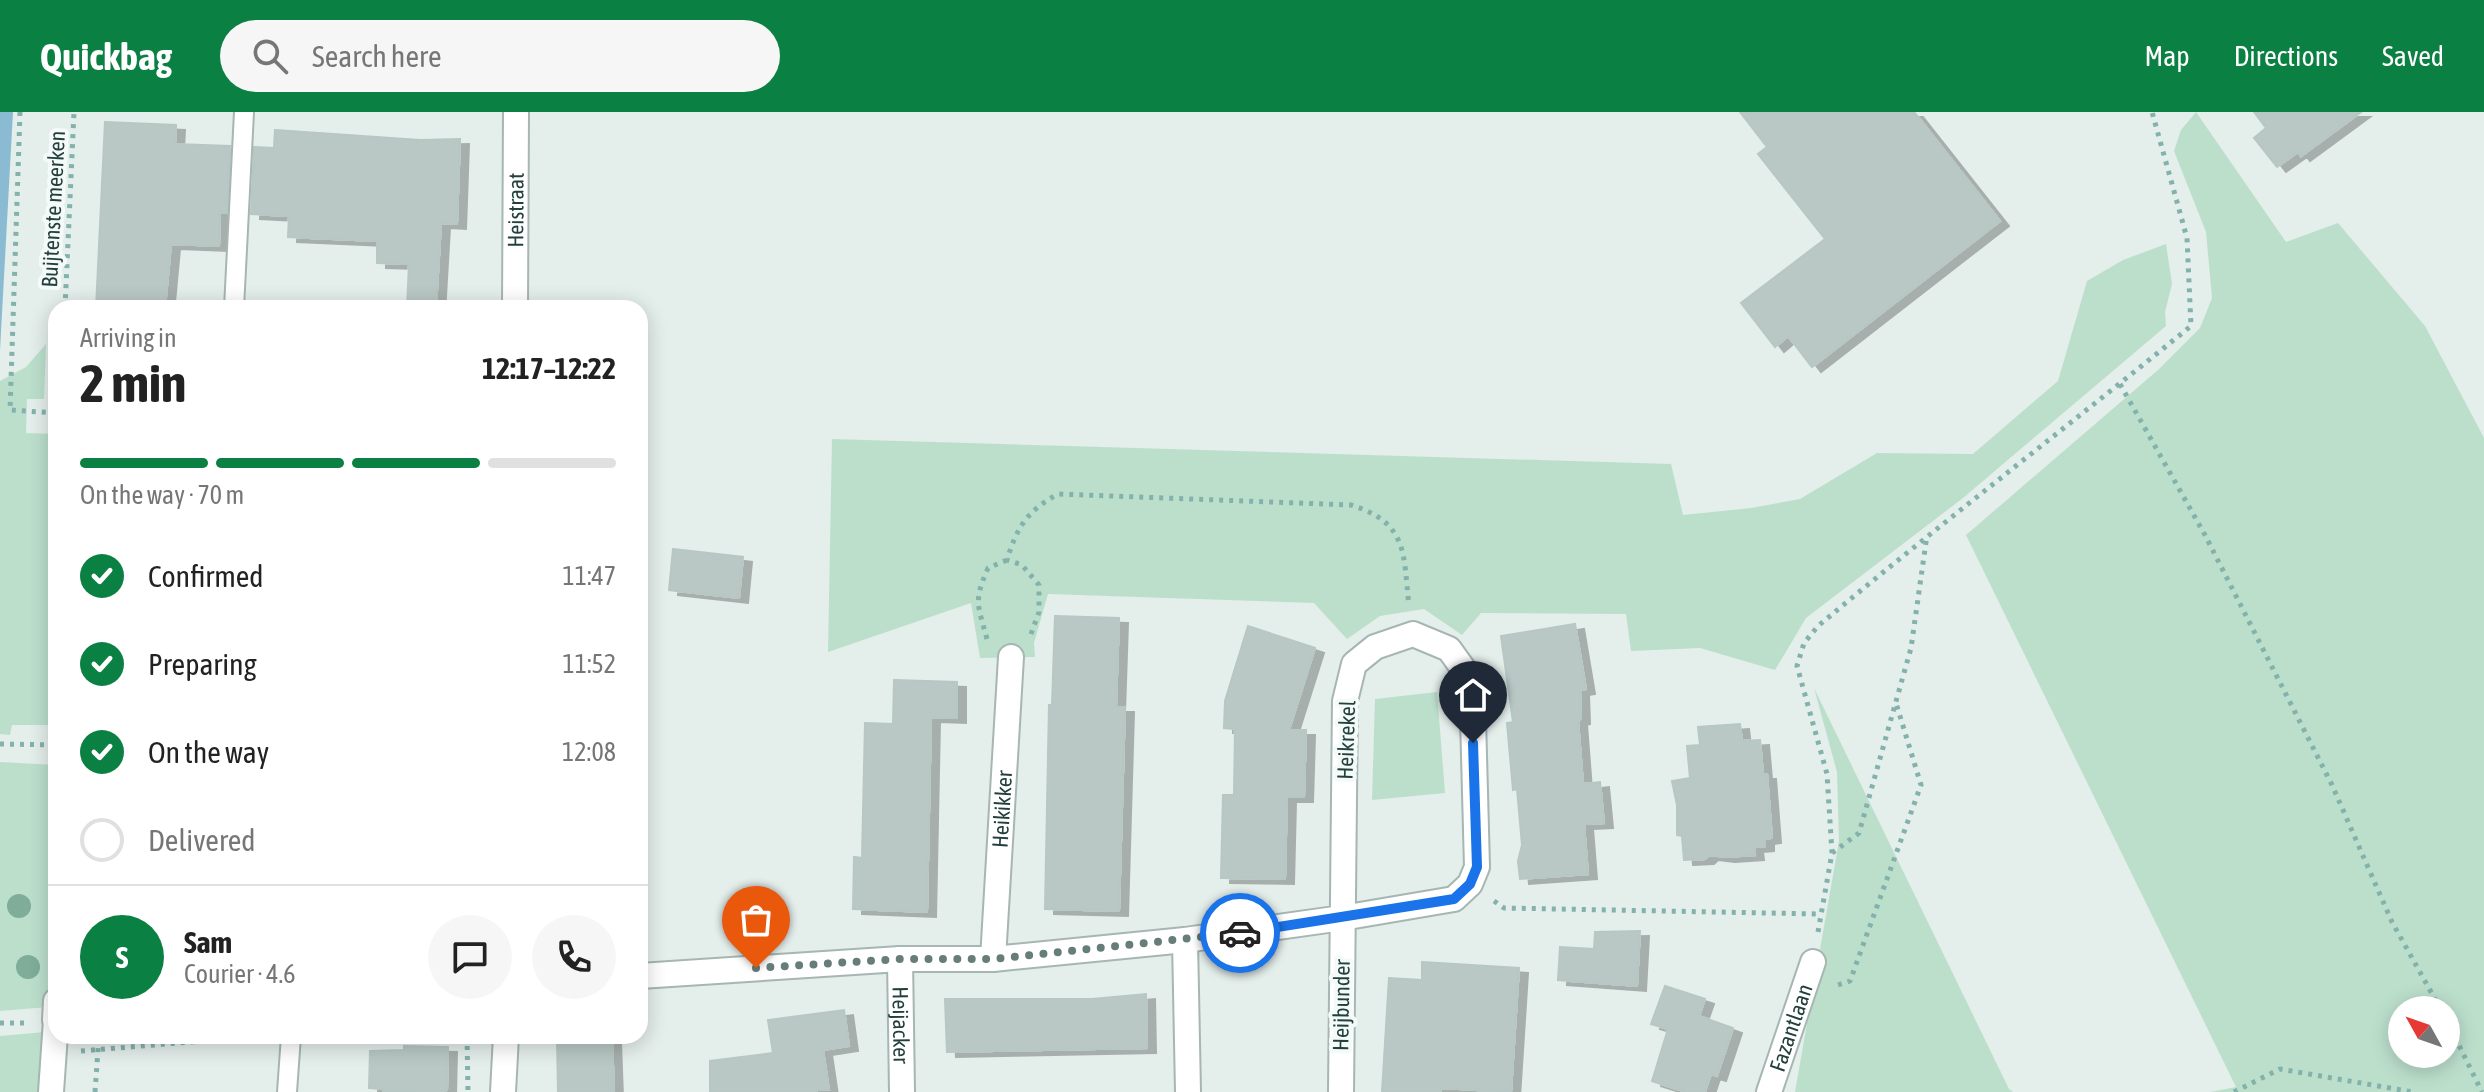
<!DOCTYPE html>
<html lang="en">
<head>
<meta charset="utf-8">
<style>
	:root { --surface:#fff; --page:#f6f6f6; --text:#222; --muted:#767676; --line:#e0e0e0; --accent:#0b8043 }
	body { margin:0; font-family:"Asap Condensed",sans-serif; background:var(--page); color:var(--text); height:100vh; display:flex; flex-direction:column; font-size:30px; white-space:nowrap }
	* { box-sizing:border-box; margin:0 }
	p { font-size:26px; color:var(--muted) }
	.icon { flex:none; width:44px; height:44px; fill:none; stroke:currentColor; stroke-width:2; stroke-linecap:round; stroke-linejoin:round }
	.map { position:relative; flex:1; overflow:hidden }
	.side { position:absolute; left:48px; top:188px; width:600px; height:744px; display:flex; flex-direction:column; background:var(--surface); border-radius:24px; box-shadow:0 4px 20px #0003 }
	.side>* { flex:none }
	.needle { width:52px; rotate:310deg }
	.buttons { position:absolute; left:2388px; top:884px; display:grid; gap:16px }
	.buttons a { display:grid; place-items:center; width:72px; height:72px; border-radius:50%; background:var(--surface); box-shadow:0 4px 20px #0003; font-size:40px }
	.pin { position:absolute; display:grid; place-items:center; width:68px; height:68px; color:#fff; margin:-82px -34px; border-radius:50% 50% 50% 0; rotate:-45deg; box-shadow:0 0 8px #0007 }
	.pin .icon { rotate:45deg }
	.courier { position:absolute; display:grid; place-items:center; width:80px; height:80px; margin:-40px; border:6px solid #1a73e8; border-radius:50%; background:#fff; color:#222; box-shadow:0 2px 10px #0007 }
	.head em { font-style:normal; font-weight:700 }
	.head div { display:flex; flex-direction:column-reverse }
	.head { display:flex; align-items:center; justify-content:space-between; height:136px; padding:0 32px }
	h1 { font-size:52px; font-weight:700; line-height:60px }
	.bar { display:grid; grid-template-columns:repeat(4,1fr); gap:12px 8px; align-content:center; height:96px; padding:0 32px }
	.bar i { height:10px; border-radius:6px; background:var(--line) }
	.bar .selected { background:var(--accent) }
	.bar p { grid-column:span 4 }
	.line { display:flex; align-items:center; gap:20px; padding:0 32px; border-top:2px solid var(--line) }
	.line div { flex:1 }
	.round { display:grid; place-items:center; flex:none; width:84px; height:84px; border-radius:42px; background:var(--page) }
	ol { padding:0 32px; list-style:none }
	li { display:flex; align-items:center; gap:24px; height:88px }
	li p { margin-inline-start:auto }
	li .icon { padding:8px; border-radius:50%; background:var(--accent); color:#fff; stroke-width:4 }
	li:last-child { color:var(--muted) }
	li i { width:44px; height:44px; border:4px solid var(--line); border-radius:50% }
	header { display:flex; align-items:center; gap:48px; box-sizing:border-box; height:112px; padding:0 40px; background:var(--accent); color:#fff }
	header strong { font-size:38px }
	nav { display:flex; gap:44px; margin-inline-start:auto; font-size:28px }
	.search { width:560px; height:72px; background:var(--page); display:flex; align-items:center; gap:20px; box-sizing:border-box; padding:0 28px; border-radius:44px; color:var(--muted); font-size:30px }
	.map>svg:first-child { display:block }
	.green { fill:#bcdfcc; fill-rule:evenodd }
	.water { fill:#8bbad3 }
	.building { fill:#b9c8c5; stroke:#b6c7c4; stroke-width:2; filter:url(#shadow) }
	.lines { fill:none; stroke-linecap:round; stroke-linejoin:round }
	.service-casing { stroke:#a6b6b3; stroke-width:22 }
	.pedestrian-casing { stroke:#a6b6b3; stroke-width:28 }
	.minor-casing { stroke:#a6b6b3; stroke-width:28 }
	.path { stroke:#83b2ac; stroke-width:5; stroke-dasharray:4 6; stroke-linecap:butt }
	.service { stroke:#fff; stroke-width:18 }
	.pedestrian { stroke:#fff; stroke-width:24 }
	.minor { stroke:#fff; stroke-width:24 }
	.tree { fill:#7fad9a }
	.done { stroke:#677d7a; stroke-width:8; stroke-dasharray:0 14.4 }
	.route { stroke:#1a73e8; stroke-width:10 }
	.labels { text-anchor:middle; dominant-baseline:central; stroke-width:8; stroke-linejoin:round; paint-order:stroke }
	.street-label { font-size:22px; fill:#23403d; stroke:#f4faf8 }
</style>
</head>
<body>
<header>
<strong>Quickbag</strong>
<div class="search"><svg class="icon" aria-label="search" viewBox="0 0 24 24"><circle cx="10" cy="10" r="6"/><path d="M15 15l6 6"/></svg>Search here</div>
<nav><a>Map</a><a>Directions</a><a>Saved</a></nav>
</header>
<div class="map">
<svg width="2484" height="980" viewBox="0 0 2484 980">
	<defs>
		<filter id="shadow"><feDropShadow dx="9" dy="5" stdDeviation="0" flood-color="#0004"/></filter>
	</defs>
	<rect width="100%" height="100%" fill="#e4eeeb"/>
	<!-- green -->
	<path class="green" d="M2196,0L2286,130L2338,111L2425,214L2484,326V980H2210L2236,975L1966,423L2158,258L2200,216L2212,186L2206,120L2174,39L2181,18ZM2402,898H2446V942H2402Z
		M2166,132L2172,172L2165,200L2166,214L1963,386L1806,506L1775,558L1700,536L1631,539L1626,502L1481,501L1462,523L1424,497L1380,504L1347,527L1314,491L1048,482L1034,531L1035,545L980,546L971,491L828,540L832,327L1671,352L1683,403L1751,396L1800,387L1877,341L1973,342L2058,269L2087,169L2123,148Z
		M46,232L44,287H27L26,321L56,322V613H12L10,623L0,622V269L26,255Z
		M1814,576L2009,977L2013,980H1795L1839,729L1837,660Z
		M1437,580L1445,681L1372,688L1375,587Z
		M0,650L56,653V736L48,895L0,899Z
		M45,920L43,980H0V924Z"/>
	<!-- water -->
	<path class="water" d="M0,0H13L0,238Z"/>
	<!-- building -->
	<path class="building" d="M1740,0H1914L2000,109L1812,255L1788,224L1775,235L1741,191L1825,127L1758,42L1767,35Z
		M2254,0H2361L2301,44L2298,40L2277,55L2254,26L2266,16Z
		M105,10L176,13L175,32L230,34L227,101L220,100L219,134L171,132L165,196H96Z
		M275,18L420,28L460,27L457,112L441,111L436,196H407L409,152L377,151V129L288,125L289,104L251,102L254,35L274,36Z
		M673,437L743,445L739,486L669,478Z
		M1055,504L1119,506L1116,595H1125L1119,799L1045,797L1049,593H1052Z
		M1575,512L1586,577L1580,578L1581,607L1578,608L1583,672L1600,670L1604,711L1584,712L1588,762L1520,767L1518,749L1522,733L1517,677L1513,678L1507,611L1513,610L1501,524Z
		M1248,514L1315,536L1289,618H1306L1304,685H1287L1285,767L1221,766L1223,683H1234L1235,617L1224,616L1225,589Z
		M894,568L957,570V606L931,605L927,800L853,797L854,745L862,746L865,611L893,612Z
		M1740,612L1742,629L1760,628L1763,662H1767L1772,726L1765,727V734L1754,735L1755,743L1726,745L1709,743L1705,747L1684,748L1682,724L1677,723V693L1672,669L1690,666L1687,634L1700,633L1698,615Z
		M1640,819L1637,874L1558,868L1560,835L1594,837L1595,820Z
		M1422,850L1519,856L1511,980L1441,976V980H1382L1389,866L1422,868Z
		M1665,874L1705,887L1699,904L1733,916L1717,964L1711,962L1705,980H1686L1652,969L1668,917L1651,912Z
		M1146,882L1147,936L947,940L945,887H1092Z
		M844,898L849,934L823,938L829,978H817V980H710V949L773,941L768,908Z
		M596,925H612L614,980H558L557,926Z
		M404,934L448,935L447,978L383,980V977L369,976L370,939L404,938Z"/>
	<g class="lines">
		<defs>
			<path id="service" d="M234,196L244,0
				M287,980L291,924"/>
			<path id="pedestrian" d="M55,908L56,889"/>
			<g id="minor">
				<path id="s1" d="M515,196L516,0"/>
				<path d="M1185,828L1188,980"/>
				<path id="s2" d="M900,847L902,980"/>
				<path id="s3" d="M993,847L1011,545"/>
				<path d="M640,864L900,847H993L1185,828L1342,806L1454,787L1470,772L1477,755L1472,569L1449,537L1413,522L1375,535L1354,552L1345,589L1341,980"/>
				<path d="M51,980L56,908"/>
				<path d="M503,980L506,924"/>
				<path id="s4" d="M1769,980L1813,850"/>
			</g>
		</defs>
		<!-- service casing -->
		<use href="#service" class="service-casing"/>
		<!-- pedestrian casing -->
		<use href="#pedestrian" class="pedestrian-casing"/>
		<!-- minor casing -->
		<use href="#minor" class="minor-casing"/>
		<!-- path -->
		<path class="path" d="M20,0L10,298L56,301
			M65,196L74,0
			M2120,272L2205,423L2332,673L2392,810L2441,898
			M1031,522L1039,500V473L1022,453L1007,448C1017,415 1027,399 1058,382L1351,393C1409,411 1403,442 1409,494
			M987,527C978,493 973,490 988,456L1007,448
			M0,632L56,633
			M1832,741L1859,721L1911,536L1927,423
			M1494,789L1504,796L1821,802
			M1818,820L1832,741L1827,662L1797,554L1804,531L1818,514C1940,412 2067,315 2191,214L2187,126L2152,0
			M1838,873L1850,869L1921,673L1896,591
			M2446,907L2482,980
			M0,911H27
			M467,924L468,980
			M81,939L263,924
			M95,980L99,924
			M2234,980L2280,957L2413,980"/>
		<!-- service -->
		<use href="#service" class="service"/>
		<!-- pedestrian -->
		<use href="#pedestrian" class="pedestrian"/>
		<!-- minor -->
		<use href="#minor" class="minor"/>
	</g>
	<!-- trees -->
	<g class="tree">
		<circle cx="19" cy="794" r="12"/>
		<circle cx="28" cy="855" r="12"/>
	</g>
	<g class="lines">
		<!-- done -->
		<path class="done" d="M756,856L900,847H993L1240,821"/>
		<!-- route -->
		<path class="route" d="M1240,821L1454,787L1470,772L1477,755L1473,631"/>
	</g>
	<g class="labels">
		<!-- street labels -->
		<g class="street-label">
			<text transform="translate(53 97) rotate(-87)">Buijtenste meerken</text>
			<text stroke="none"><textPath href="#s1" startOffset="98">Heistraat</textPath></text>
			<text transform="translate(1346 628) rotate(-88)">Heikrekel</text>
			<text stroke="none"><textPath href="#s3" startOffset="150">Heikikker</textPath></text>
			<text transform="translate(1341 893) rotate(-89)">Heijbunder</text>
			<text stroke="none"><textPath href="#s2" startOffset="66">Heijacker</textPath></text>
			<text stroke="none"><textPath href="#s4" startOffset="68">Fazantlaan</textPath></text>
		</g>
	</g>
</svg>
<div class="buttons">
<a><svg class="needle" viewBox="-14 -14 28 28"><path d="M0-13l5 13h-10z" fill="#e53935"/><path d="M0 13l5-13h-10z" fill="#767676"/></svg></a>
</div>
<div class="pin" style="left:756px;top:856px;background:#ea580c"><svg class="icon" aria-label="bag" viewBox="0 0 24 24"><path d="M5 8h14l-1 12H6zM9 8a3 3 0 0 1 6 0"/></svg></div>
<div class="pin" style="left:1473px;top:631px;background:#1f2937"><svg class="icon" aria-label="home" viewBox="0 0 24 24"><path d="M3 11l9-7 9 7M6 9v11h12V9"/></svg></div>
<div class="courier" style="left:1240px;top:821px"><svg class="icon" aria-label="car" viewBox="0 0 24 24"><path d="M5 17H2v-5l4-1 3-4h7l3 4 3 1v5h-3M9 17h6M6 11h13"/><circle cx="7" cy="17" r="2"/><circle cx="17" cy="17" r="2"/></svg></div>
<section class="side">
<div class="head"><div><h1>2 min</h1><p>Arriving in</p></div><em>12:17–12:22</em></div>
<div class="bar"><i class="selected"></i><i class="selected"></i><i class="selected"></i><i></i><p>On the way · 70 m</p></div>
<ol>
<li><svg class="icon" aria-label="check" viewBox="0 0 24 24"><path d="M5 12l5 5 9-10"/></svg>Confirmed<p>11:47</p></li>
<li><svg class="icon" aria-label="check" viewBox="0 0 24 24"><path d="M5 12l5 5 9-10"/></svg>Preparing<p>11:52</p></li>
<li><svg class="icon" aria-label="check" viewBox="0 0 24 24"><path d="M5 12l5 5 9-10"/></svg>On the way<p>12:08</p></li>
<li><i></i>Delivered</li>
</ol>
<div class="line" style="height:144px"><b class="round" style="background:var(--accent);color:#fff">S</b><div><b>Sam</b><p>Courier · 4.6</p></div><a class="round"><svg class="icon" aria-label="chat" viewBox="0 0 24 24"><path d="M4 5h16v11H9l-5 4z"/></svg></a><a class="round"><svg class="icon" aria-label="phone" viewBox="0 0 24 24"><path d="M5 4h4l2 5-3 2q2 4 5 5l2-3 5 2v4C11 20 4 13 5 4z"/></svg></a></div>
</section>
</div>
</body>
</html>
